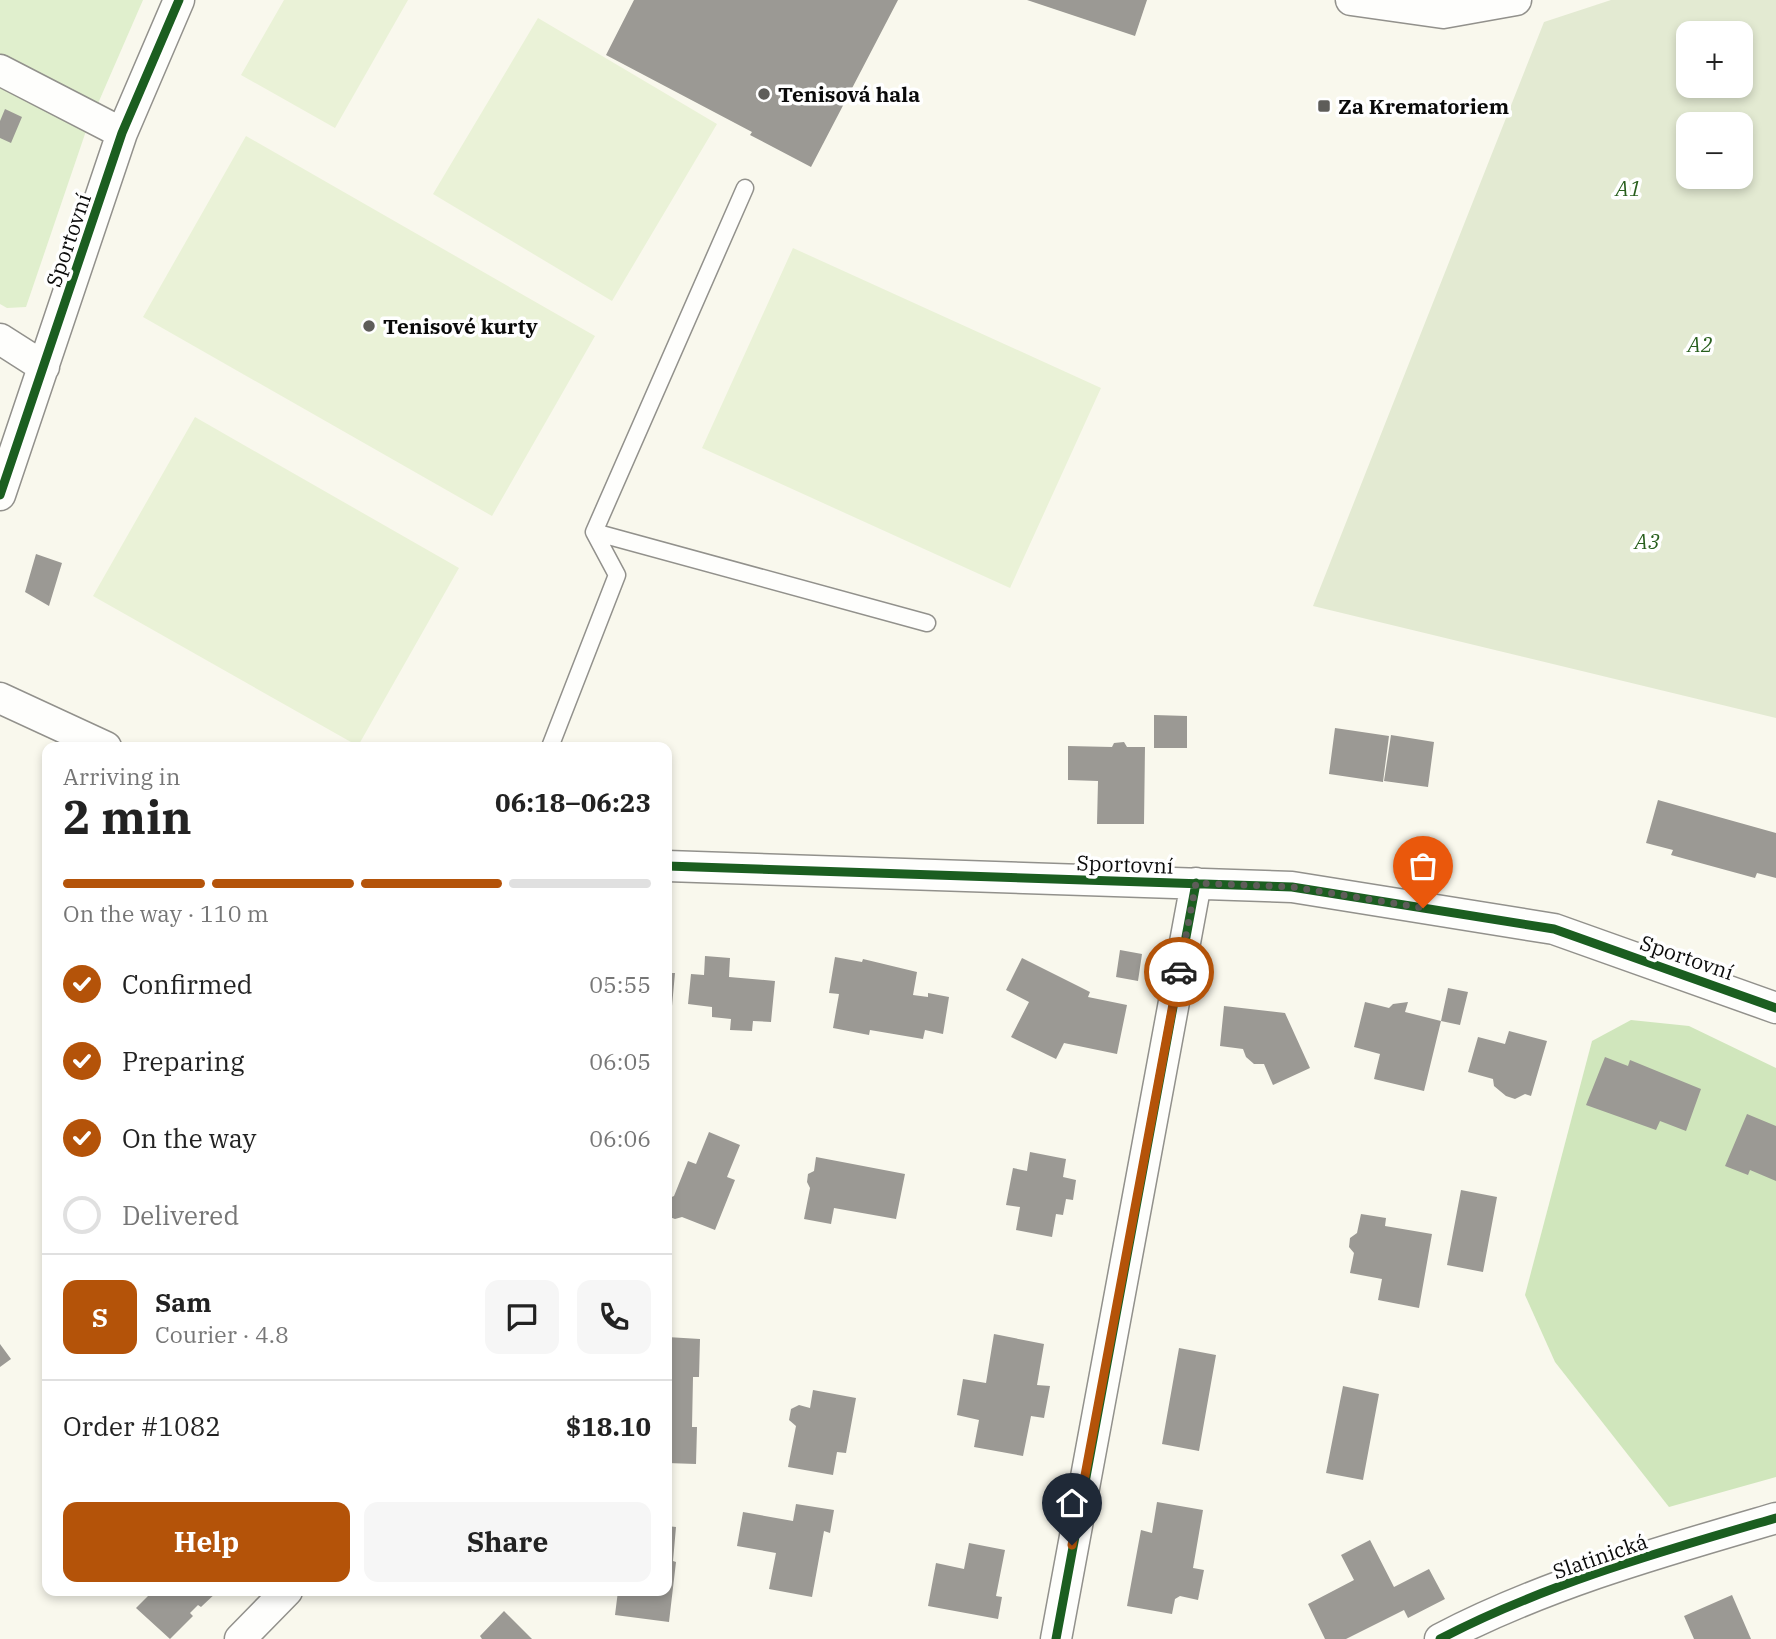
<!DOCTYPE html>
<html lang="en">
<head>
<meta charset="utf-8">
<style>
	:root { --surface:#fff; --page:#f6f6f6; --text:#222; --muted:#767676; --line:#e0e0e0; --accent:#b45309 }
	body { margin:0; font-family:"IBM Plex Serif",serif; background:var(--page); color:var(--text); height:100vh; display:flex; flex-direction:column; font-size:26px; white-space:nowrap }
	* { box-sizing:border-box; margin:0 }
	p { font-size:23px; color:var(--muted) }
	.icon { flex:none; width:38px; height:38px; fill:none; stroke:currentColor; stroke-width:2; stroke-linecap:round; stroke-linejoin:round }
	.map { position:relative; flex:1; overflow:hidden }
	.details { position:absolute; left:42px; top:742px; width:630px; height:854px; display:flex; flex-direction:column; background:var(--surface); border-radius:14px; box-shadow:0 4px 10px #0003 }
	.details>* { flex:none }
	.buttons { position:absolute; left:1676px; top:21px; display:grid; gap:14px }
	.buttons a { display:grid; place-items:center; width:77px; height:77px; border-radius:14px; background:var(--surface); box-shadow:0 4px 10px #0003; font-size:35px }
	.pin { position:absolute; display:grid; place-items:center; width:60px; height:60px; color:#fff; margin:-72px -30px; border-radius:50% 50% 50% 0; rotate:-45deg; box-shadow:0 0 7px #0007 }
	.pin .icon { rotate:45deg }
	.courier { position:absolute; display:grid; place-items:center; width:70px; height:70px; margin:-35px; border:5px solid #b45309; border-radius:50%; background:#fff; color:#222; box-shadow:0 2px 9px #0007 }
	.headline em { font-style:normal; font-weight:700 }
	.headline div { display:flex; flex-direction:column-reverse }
	.headline { display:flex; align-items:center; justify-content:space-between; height:119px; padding:0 21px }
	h1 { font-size:46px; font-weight:700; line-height:52px }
	.bar { display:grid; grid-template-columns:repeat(4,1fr); gap:10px 7px; align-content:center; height:84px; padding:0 21px }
	.bar i { height:9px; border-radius:5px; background:var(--line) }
	.bar .active { background:var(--accent) }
	.bar p { grid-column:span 4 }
	.line { display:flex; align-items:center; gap:18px; padding:0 21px; border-top:2px solid var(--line) }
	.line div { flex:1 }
	.round { display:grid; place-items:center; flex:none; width:74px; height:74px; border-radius:14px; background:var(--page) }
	ol { padding:0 21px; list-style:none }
	li { display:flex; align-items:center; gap:21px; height:77px }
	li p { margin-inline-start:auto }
	li .icon { padding:7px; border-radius:50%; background:var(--accent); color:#fff; stroke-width:4 }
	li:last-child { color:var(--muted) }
	li i { width:38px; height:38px; border:4px solid var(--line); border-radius:50% }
	.primary-button { display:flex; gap:14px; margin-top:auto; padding:14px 21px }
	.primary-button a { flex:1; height:80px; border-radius:14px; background:var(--accent); color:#fff; font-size:28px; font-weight:700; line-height:80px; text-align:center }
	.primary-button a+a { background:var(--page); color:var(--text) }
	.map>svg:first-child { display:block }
	.green { fill:#e0efcd }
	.forest { fill:#d0e6bc }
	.cemetery { fill:#e3ead2; fill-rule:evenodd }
	.pitch { fill:#eaf2d7 }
	.building { fill:#9b9994 }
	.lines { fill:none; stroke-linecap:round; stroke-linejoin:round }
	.service-casing { stroke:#92918c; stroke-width:19 }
	.minor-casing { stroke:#92918c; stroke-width:33 }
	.service { stroke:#fefefc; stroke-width:16 }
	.minor { stroke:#fefefc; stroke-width:30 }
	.cycleway-casing { stroke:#fff; stroke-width:13 }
	.cycleway { stroke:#1b5e20; stroke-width:9 }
	.done { stroke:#5e5d59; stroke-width:7; stroke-dasharray:0 12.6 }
	.route { stroke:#b45309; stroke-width:9 }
	.poi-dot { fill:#5e5d59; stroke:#fff; stroke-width:2.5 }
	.labels { text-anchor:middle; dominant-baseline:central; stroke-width:7; stroke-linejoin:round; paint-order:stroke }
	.poi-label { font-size:21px; font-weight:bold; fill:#0a0a0a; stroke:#fff; text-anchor:start }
	.park-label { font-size:21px; font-style:italic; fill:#285f1d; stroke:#fff }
	.street-label { font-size:21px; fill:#0a0a0a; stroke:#fff }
</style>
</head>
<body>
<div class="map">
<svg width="1776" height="1639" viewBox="0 0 1776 1639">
	<rect width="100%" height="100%" fill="#f9f8ed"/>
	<!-- green -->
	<path class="green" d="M0,0H143L86,131L26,307L7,308L0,304Z"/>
	<!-- forest -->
	<path class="forest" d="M1631,1020L1689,1026L1776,1068V1477L1669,1507L1555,1362L1525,1295L1592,1041Z"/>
	<!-- cemetery -->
	<path class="cemetery" d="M1611,0H1776V718L1313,606L1544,22ZM1741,33V86H1689V33ZM1741,124V177H1689V124Z"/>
	<!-- pitch -->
	<path class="pitch" d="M284,0H408L335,128L241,75Z
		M538,18L717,124L612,301L433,194Z
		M246,136L595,336L492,516L143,317Z
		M793,248L1101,388L1010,588L702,448Z
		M195,417L459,568L358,746L93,596Z"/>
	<!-- building -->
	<path class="building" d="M634,0H898L811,167L750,135L752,132L606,55Z
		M1027,0H1147L1135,36Z
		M5,109L22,117L11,143L0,138V121Z
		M36,554L62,563L49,606L25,592Z
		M1154,715L1187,716V748H1154Z
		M1335,728L1389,736L1383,782L1329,774Z
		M1391,735L1434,742L1428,787L1384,781Z
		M1124,742L1127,747H1145L1144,824H1097L1098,781L1068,780V746L1112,747L1114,743Z
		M1658,800L1776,833V878L1757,873L1755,878L1671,855L1673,850L1646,843Z
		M1120,950L1142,954L1138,981L1116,977Z
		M705,956L730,958L729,977L775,981L771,1022L753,1021L752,1031L730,1030L731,1019L712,1017V1007L688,1004L691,974L704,975Z
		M835,957L862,962L863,959L917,972L913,995L928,997V993L949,997L943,1034L925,1030L923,1039L870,1030L869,1035L833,1028L839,994L829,993Z
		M1022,958L1090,992L1088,997L1127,1005L1117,1054L1064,1043L1056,1059L1011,1037L1029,1002L1006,990Z
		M667,973H675L671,1017H667Z
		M1448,988L1468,992L1460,1025L1441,1021L1424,1091L1374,1079L1380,1054L1354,1047L1365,1002L1389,1008L1393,1004L1408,1002L1405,1012L1441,1021Z
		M1224,1006L1285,1013L1310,1068L1273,1085L1264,1064H1254L1246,1057L1243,1049L1220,1046Z
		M1509,1031L1547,1041L1531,1096L1525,1094L1515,1099L1506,1096L1494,1086L1493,1079L1468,1072L1478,1037L1505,1044Z
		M1605,1057L1628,1066L1630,1060L1701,1089L1686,1131L1660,1121L1656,1130L1586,1105Z
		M1747,1114L1776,1126V1181L1750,1170L1748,1175L1725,1166Z
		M709,1132L740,1145L727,1177L735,1180L715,1230L682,1217L675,1219L667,1216V1199L674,1196L688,1161L696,1164Z
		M1030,1152L1066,1159L1063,1177L1076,1180L1073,1200L1066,1199L1063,1215L1056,1214L1052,1237L1016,1230L1020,1207L1006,1205L1013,1168L1027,1171Z
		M816,1157L905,1174L896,1219L834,1208L831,1224L804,1219L810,1188L807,1182L808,1174L814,1171Z
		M1461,1190L1497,1197L1483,1272L1447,1265Z
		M1361,1214L1386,1218L1385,1226L1432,1234L1419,1308L1378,1300L1382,1279L1350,1273L1354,1253L1349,1247L1350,1238L1357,1233Z
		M994,1334L1044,1344L1037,1385L1050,1386L1044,1418L1031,1416L1023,1456L974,1447L979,1420L957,1415L963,1379L986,1383Z
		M667,1337L700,1339L699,1377H693L692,1427H697L696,1464L667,1463Z
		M0,1344L11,1359L0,1367Z
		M1179,1348L1216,1355L1199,1451L1162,1444Z
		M1343,1386L1379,1394L1363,1480L1326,1473Z
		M813,1390L856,1398L846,1453L837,1452L833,1475L788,1467L796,1426L789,1420L791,1409L799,1405L810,1408Z
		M1157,1502L1203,1510L1193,1568L1204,1570L1198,1600L1180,1596L1175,1599L1172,1614L1127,1606L1141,1530L1152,1533Z
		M796,1504L834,1510L830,1533L824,1531L812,1597L769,1589L776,1553L737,1546L743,1512L793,1521Z
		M667,1526L676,1527L673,1561L676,1562L669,1622L615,1615L618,1591H667Z
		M1370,1540L1394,1587L1429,1569L1445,1599L1408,1618L1404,1610L1346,1639H1325L1308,1604L1354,1580L1341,1555Z
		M969,1543L1005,1550L996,1596L1002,1597L998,1619L928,1606L936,1563L964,1569Z
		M153,1591H218L201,1607L198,1605L190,1613L193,1616L170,1639L136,1608Z
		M1732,1595L1751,1639H1694L1684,1616Z
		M504,1611L532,1639H482L480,1636Z"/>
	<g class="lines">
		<defs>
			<path id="service" d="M594,532L927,623
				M550,747L617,575L594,532L745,188"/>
			<path id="minor" d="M1351,0L1443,13L1516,0
				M0,70L122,133
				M0,339L44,367
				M0,495L122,133L179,0
				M0,698L106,747
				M667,866L1292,887L1554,929L1776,1008
				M240,1639L287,1591
				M1056,1639L1196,883
				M1440,1639C1545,1584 1663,1551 1776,1518"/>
		</defs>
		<!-- service casing -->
		<use href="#service" class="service-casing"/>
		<!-- minor casing -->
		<use href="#minor" class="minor-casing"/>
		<!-- service -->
		<use href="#service" class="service"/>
		<!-- minor -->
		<use href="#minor" class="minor"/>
		<defs>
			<path id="cycleway" d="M0,495L122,133L179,0
				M667,866L1292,887L1554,929L1776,1008
				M1056,1639L1196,883
				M1440,1639C1545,1584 1663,1551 1776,1518"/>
		</defs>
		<!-- cycleway casing -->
		<use href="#cycleway" class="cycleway-casing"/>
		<!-- cycleway -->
		<use href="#cycleway" class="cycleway"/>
	</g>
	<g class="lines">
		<!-- done -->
		<path class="done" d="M1179,972L1196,883L1292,887L1423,908"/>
		<!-- route -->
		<path class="route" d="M1072,1545L1179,972"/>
	</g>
	<!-- markers -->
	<g class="poi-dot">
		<circle cx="764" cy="94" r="7"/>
		<rect x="1317" y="99" width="14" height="14" rx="3.5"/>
		<circle cx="369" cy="326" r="7"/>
	</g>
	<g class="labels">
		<!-- poi labels -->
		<g class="poi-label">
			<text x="778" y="94">Tenisová hala</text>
			<text x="1338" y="106">Za Krematoriem</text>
			<text x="383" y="326">Tenisové kurty</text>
		</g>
		<!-- park labels -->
		<g class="park-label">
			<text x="1628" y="188">A1</text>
			<text x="1700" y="344">A2</text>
			<text x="1647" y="541">A3</text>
		</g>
		<!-- street labels -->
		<g class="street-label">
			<text transform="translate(68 240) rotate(-71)">Sportovní</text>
			<text transform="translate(1125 864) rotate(2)">Sportovní</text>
			<text transform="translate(1687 957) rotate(19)">Sportovní</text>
			<text transform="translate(1600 1556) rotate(-19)">Slatinická</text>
		</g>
	</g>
</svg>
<div class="buttons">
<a>+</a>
<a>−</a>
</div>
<div class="pin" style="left:1423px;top:908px;background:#ea580c"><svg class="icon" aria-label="bag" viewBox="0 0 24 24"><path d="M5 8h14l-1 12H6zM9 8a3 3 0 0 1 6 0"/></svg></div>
<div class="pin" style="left:1072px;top:1545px;background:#1f2937"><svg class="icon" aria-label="home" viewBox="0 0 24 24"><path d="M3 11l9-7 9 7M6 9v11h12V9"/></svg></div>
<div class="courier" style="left:1179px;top:972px"><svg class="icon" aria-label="car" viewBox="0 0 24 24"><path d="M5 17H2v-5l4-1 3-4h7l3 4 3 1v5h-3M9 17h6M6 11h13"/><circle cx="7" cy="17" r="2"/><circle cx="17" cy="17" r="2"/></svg></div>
<section class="details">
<div class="headline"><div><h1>2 min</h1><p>Arriving in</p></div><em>06:18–06:23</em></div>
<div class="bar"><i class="active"></i><i class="active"></i><i class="active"></i><i></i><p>On the way · 110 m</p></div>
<ol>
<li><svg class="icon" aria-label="check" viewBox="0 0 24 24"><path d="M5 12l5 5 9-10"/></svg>Confirmed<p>05:55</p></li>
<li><svg class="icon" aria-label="check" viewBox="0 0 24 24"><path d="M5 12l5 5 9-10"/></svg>Preparing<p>06:05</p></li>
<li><svg class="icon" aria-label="check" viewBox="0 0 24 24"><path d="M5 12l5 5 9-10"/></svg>On the way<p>06:06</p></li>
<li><i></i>Delivered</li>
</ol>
<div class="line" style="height:126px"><b class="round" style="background:var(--accent);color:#fff">S</b><div><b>Sam</b><p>Courier · 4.8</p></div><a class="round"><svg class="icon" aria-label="chat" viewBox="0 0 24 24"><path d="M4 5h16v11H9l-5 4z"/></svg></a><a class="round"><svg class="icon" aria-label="phone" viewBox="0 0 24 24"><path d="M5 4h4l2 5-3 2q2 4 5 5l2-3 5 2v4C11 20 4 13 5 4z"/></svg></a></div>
<div class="line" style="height:91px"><div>Order #1082</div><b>$18.10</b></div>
<div class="primary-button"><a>Help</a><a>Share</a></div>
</section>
</div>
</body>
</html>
